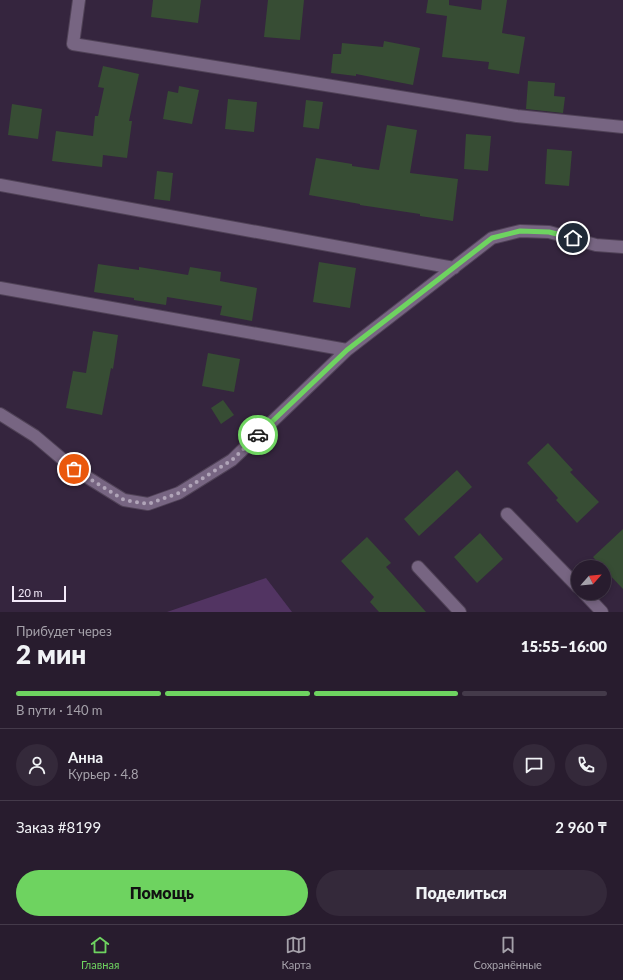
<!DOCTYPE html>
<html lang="ru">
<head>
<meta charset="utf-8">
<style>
	:root { --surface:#281c2e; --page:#34293a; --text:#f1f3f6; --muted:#a5a1aa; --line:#443a4a; --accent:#6ed360 }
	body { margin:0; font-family:Lato,sans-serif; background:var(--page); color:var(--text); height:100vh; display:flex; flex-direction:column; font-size:15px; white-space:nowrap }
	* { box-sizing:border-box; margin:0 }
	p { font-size:13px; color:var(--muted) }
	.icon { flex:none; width:22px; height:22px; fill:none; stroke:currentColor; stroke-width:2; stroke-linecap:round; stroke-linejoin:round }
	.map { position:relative; height:612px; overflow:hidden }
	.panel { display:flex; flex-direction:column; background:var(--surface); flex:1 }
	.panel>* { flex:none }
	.needle { width:26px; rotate:63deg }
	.buttons { position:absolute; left:571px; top:560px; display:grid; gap:8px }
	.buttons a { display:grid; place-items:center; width:40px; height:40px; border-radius:50%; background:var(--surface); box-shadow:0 2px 6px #0003,0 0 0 1px var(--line); font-size:20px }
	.scale { position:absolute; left:12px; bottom:10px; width:54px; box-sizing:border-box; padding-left:4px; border:2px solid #f3e9f9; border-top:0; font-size:11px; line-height:14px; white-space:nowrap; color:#f3e9f9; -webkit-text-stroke:3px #35253e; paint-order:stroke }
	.pin { position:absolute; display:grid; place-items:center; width:34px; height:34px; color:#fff; margin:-17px; border:2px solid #fff; border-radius:50%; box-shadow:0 1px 4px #0007 }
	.courier { position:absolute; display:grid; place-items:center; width:40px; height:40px; margin:-20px; border:3px solid #6ed360; border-radius:50%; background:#fff; color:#222; box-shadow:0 1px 5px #0007 }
	.headline em { font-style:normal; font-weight:800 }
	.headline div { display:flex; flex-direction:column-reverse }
	.headline { display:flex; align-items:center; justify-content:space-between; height:68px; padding:0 16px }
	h1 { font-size:26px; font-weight:800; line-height:30px }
	.bar { display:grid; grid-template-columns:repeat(4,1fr); gap:6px 4px; align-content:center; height:48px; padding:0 16px }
	.bar i { height:5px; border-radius:3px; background:var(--line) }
	.bar .active { background:var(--accent) }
	.bar p { grid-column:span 4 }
	.line { display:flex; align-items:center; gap:10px; padding:0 16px; border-top:1px solid var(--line) }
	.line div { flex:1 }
	.round { display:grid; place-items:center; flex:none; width:42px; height:42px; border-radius:21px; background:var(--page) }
	.button { display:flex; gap:8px; margin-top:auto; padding:8px 16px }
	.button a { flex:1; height:46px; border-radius:24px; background:var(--accent); color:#111; font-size:16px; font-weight:800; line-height:46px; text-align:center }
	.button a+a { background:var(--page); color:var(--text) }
	.tabs { display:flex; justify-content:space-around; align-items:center; height:56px; border-top:1px solid var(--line); background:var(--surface); font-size:11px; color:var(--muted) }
	.tabs a { display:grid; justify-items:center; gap:2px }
	.tabs .active { color:var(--accent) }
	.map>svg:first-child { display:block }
	.green { fill:#523462 }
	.building { fill:#374d34 }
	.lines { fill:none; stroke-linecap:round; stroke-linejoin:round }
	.minor-casing { stroke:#504257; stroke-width:14 }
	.minor { stroke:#776582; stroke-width:12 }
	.done { stroke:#b0a4b8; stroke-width:4; stroke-dasharray:0 7.2 }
	.route { stroke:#6ed360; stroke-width:5 }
</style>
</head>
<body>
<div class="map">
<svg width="623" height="612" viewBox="0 0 623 612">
	<rect width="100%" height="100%" fill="#35253e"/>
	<!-- green -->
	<path class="green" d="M266,578L292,612H167Z"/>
	<!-- building -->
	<path class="building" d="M153,0H201L198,23L151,17Z
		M268,0H304L300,40L264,37Z
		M428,0H449V5L481,10L482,0H507L502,33L525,37L519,74L488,69L489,62L442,57L447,16L426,13Z
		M384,41L420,48L413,85L356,74V76L331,73L333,54H341L342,43L383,47Z
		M103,66L139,74L129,121H132L127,158L103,155L102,167L52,161L56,131L93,136L95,116H98L104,88L98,87Z
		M528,81L555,83L554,96L565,97L563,113L526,109Z
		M179,86L199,90L192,124L163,119L168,91L178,93Z
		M228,99L257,102L254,132L225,129Z
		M306,100L323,102L319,129L303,127Z
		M12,104L42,109L38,139L8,135Z
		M387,125L417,130L410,173L458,179L453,221L420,216V214L360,205V204L309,195L316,158L352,164V166L379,170Z
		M466,134L491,136L488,171L464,169Z
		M547,149L572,151L569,186L545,184Z
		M157,171L173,173L170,201L154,199Z
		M319,262L356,268L350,308L313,302Z
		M98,264L139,270V267L188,275L190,267L221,272L220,281L257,288L252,321L220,315L222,306L167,297L166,305L134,300V298L94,292Z
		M93,331L118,335L113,369L111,368L102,415L66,408L73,371L86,373Z
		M208,353L240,359L234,392L202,386Z
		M223,400L234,415L221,424L211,408Z
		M548,443L573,470L570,472L599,502L577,523L556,500L558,498L527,463Z
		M457,470L472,487L419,536L404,519Z
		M623,529V589L604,569V567H602L593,557Z
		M480,533L503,559L477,583L454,557Z
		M367,537L391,563L386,567L426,612H379L370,602L374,597L341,561Z"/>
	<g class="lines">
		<defs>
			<path id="minor" d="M79,0L73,44L517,116L623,127
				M0,185L454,268
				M0,288L347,350
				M0,414L35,436L74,469L124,500L148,504L179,493L232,460L347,350L492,238L520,231L549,232L596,245L623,247
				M507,514L578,587
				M418,567L460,612
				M584,593L602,612"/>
		</defs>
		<!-- minor casing -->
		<use href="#minor" class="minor-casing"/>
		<!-- minor -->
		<use href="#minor" class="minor"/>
	</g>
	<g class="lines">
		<!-- done -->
		<path class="done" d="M74,469L124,500L148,504L179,493L232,460L258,435"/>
		<!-- route -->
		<path class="route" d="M258,435L347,350L492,238L520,231L549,232L573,238"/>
	</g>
</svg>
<div class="buttons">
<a><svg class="needle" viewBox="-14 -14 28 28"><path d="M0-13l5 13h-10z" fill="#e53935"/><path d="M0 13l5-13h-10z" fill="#a5a1aa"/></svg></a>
</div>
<div class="scale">20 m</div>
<div class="pin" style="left:74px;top:469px;background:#ea580c"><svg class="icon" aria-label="bag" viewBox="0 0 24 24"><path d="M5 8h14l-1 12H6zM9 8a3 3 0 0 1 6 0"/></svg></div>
<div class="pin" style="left:573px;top:238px;background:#1f2937"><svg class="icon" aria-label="home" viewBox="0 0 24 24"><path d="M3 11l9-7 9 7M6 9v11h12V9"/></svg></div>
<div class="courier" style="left:258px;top:435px"><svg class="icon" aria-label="car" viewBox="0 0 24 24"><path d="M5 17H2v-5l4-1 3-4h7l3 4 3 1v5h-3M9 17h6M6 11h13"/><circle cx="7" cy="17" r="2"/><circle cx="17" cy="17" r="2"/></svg></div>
</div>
<section class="panel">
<div class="headline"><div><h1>2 мин</h1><p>Прибудет через</p></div><em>15:55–16:00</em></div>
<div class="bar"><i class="active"></i><i class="active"></i><i class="active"></i><i></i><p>В пути · 140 m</p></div>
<div class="line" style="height:72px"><a class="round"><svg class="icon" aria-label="person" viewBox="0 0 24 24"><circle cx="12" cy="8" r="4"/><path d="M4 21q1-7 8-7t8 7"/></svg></a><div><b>Анна</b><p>Курьер · 4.8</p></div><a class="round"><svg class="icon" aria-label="chat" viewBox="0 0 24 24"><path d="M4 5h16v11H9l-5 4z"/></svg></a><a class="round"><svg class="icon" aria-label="phone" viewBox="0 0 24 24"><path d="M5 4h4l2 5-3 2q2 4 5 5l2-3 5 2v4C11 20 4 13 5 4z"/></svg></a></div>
<div class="line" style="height:52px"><div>Заказ #8199</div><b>2 960 ₸</b></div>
<div class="button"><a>Помощь</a><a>Поделиться</a></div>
</section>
<nav class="tabs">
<a class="active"><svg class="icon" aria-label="home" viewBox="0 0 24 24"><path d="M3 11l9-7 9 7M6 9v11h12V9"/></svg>Главная</a>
<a><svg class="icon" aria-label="map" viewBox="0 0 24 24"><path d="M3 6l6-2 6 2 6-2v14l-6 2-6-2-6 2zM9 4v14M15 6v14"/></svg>Карта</a>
<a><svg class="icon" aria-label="saved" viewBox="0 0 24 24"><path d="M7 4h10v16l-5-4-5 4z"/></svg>Сохранённые</a>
</nav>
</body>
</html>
